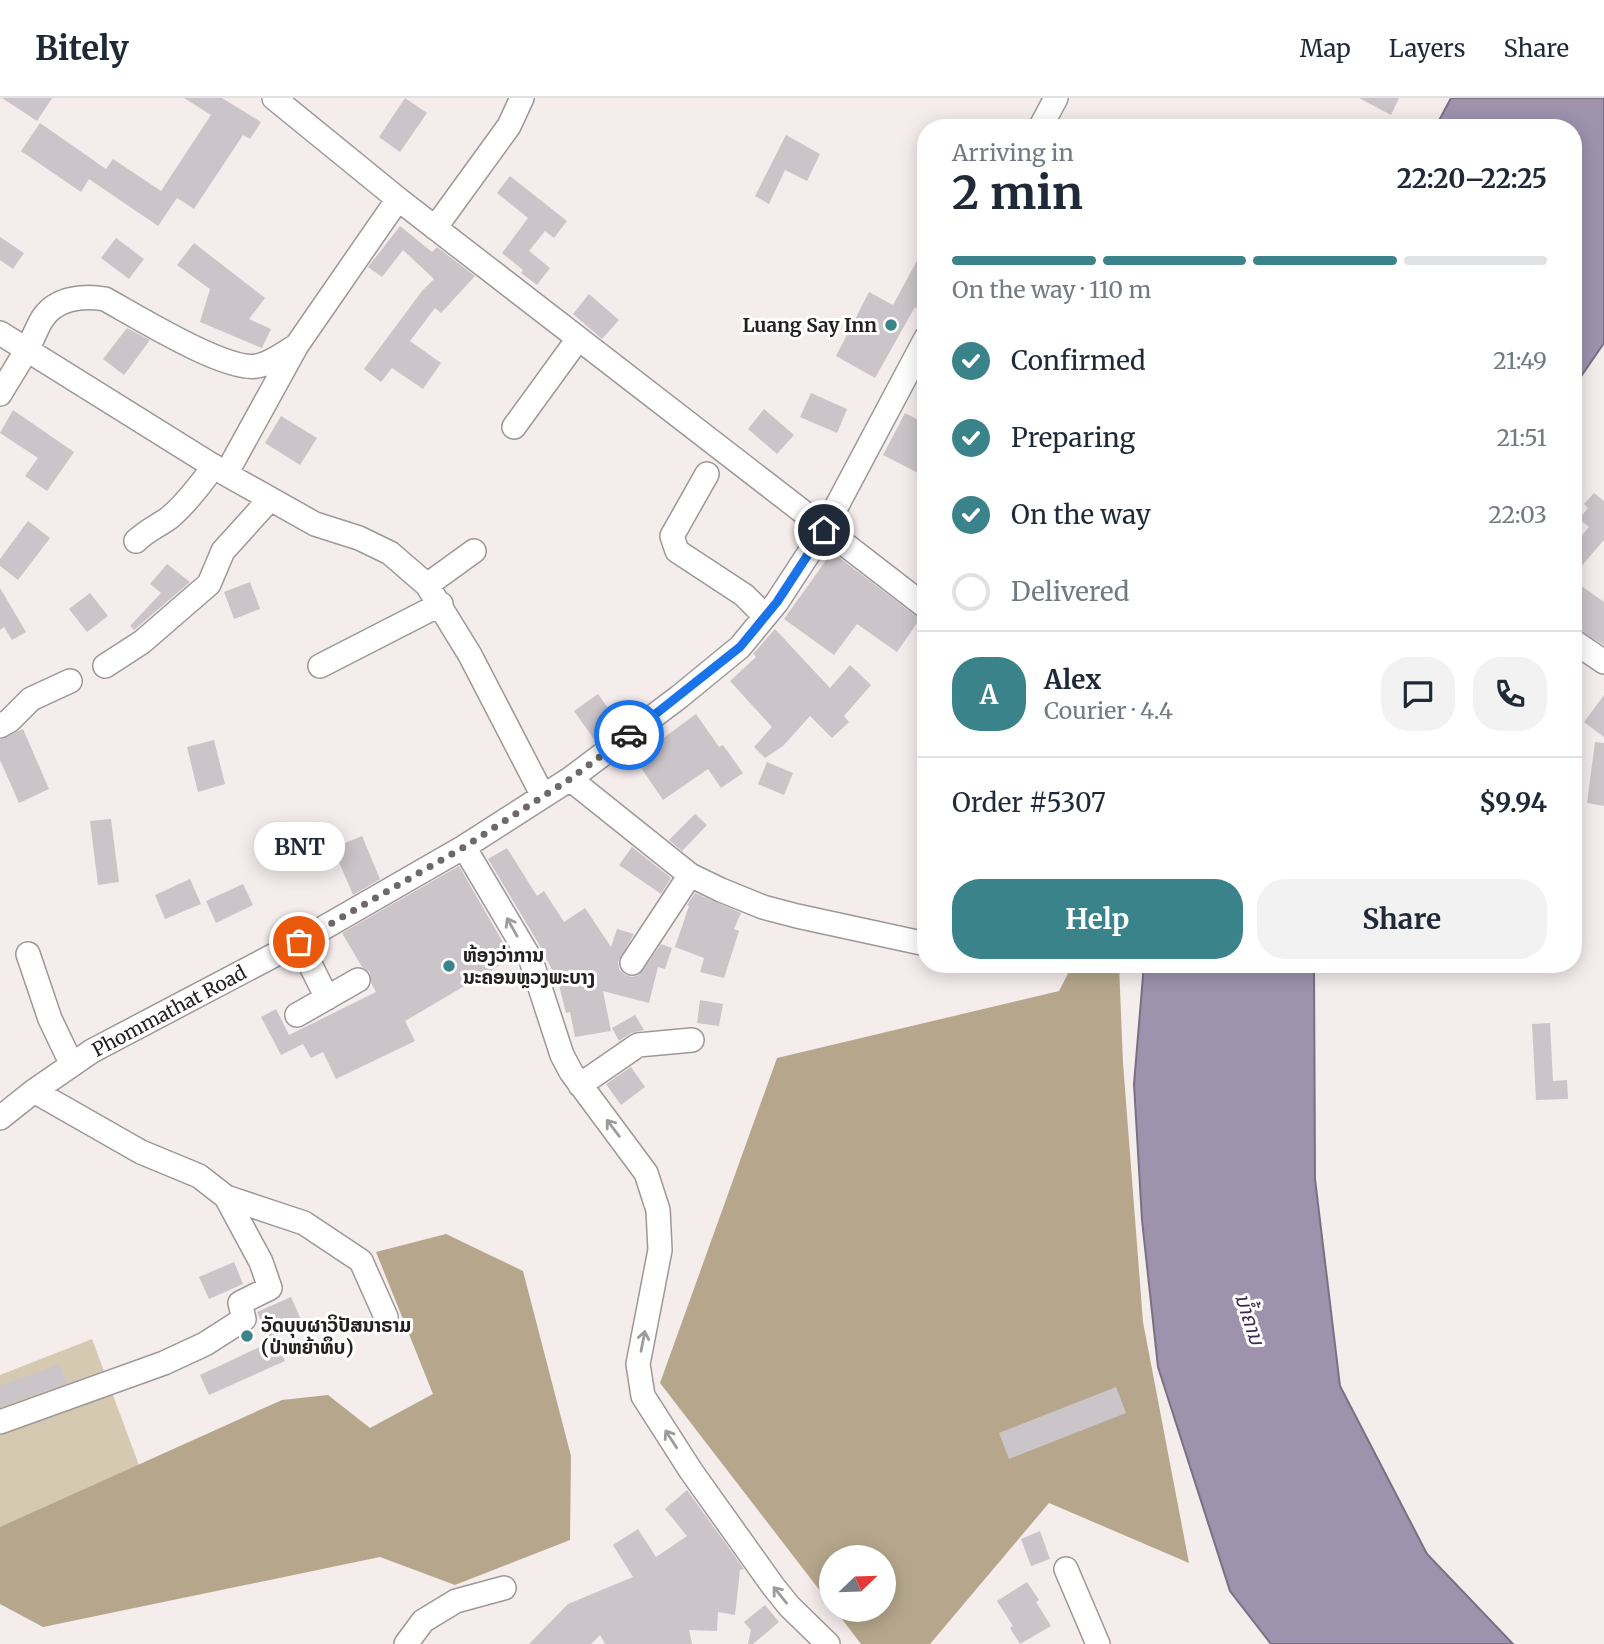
<!DOCTYPE html>
<html lang="en">
<head>
<meta charset="utf-8">
<style>
	:root { --surface:#fff; --page:#f2f2f3; --text:#1f2937; --muted:#747a83; --line:#e0e1e3; --accent:#3b838a }
	body { margin:0; font-family:Merriweather,"Noto Sans Lao",serif; background:var(--page); color:var(--text); height:100vh; display:flex; flex-direction:column; font-size:26px; white-space:nowrap }
	* { box-sizing:border-box; margin:0 }
	p { font-size:23px; color:var(--muted) }
	.icon { flex:none; width:38px; height:38px; fill:none; stroke:currentColor; stroke-width:2; stroke-linecap:round; stroke-linejoin:round }
	.map { position:relative; flex:1; overflow:hidden }
	.details { position:absolute; left:917px; top:21px; width:665px; height:854px; display:flex; flex-direction:column; background:var(--surface); border-radius:28px; box-shadow:0 4px 18px #0003 }
	.details>* { flex:none }
	.needle { width:46px; rotate:67deg }
	.controls { position:absolute; left:819px; top:1447px; display:grid; gap:14px }
	.controls a { display:grid; place-items:center; width:77px; height:77px; border-radius:50%; background:var(--surface); box-shadow:0 4px 18px #0003; font-size:35px }
	.pin { position:absolute; display:grid; place-items:center; width:60px; height:60px; color:#fff; margin:-30px; border:4px solid #fff; border-radius:50%; box-shadow:0 2px 7px #0007 }
	.courier { position:absolute; display:grid; place-items:center; width:70px; height:70px; margin:-35px; border:5px solid #1a73e8; border-radius:50%; background:#fff; color:#222; box-shadow:0 2px 9px #0007 }
	.bubble { position:absolute; height:49px; border-radius:24px; background:var(--surface); box-shadow:0 4px 18px #0003; font-size:23px; font-weight:700; line-height:49px; text-align:center }
	.summary em { font-style:normal; font-weight:700 }
	.summary div { display:flex; flex-direction:column-reverse }
	.summary { display:flex; align-items:center; justify-content:space-between; height:119px; padding:0 35px }
	h1 { font-size:46px; font-weight:700; line-height:52px }
	.bar { display:grid; grid-template-columns:repeat(4,1fr); gap:10px 7px; align-content:center; height:84px; padding:0 35px }
	.bar i { height:9px; border-radius:5px; background:var(--line) }
	.bar .active { background:var(--accent) }
	.bar p { grid-column:span 4 }
	.line { display:flex; align-items:center; gap:18px; padding:0 35px; border-top:2px solid var(--line) }
	.line div { flex:1 }
	.round { display:grid; place-items:center; flex:none; width:74px; height:74px; border-radius:28px; background:var(--page) }
	ol { padding:0 35px; list-style:none }
	li { display:flex; align-items:center; gap:21px; height:77px }
	li p { margin-inline-start:auto }
	li .icon { padding:7px; border-radius:50%; background:var(--accent); color:#fff; stroke-width:4 }
	li:last-child { color:var(--muted) }
	li i { width:38px; height:38px; border:4px solid var(--line); border-radius:50% }
	.button { display:flex; gap:14px; margin-top:auto; padding:14px 35px }
	.button a { flex:1; height:80px; border-radius:28px; background:var(--accent); color:#fff; font-size:28px; font-weight:700; line-height:80px; text-align:center }
	.button a+a { background:var(--page); color:var(--text) }
	header { display:flex; align-items:center; gap:42px; box-sizing:border-box; height:98px; padding:0 35px; background:var(--surface); border-bottom:2px solid var(--line) }
	header strong { font-size:33px }
	nav { display:flex; gap:38px; margin-inline-start:auto; font-size:24px }
	.map>svg:first-child { display:block }
	.green { fill:#d5c9b2 }
	.forest { fill:#b6a78c }
	.water { fill:#9e92ad; stroke:#7a7083; stroke-width:2 }
	.building { fill:#cbc4c8 }
	.lines { fill:none; stroke-linecap:round; stroke-linejoin:round }
	.minor-casing { stroke:#9f9797; stroke-width:26 }
	.minor { stroke:#fff; stroke-width:23 }
	.oneway { stroke:#9d9b9b }
	.done { stroke:#6e6868; stroke-width:7; stroke-dasharray:0 12.6 }
	.route { stroke:#1a73e8; stroke-width:9 }
	.poi-dot { fill:#3b838a; stroke:#fff; stroke-width:2.5 }
	.labels { text-anchor:middle; dominant-baseline:central; stroke-width:6; stroke-linejoin:round; paint-order:stroke }
	.poi-label { font-size:19px; font-weight:bold; fill:#252121; stroke:#fff; text-anchor:start }
	.street-label { font-size:19px; fill:#252121; stroke:#fff }
	.water-label { font-size:21px; font-style:italic; fill:#3f2b52; stroke:#fff }
</style>
</head>
<body>
<header>
<strong>Bitely</strong>
<nav><a>Map</a><a>Layers</a><a>Share</a></nav>
</header>
<div class="map">
<svg width="1604" height="1546" viewBox="0 0 1604 1546">
	<rect width="100%" height="100%" fill="#f5ecec"/>
	<!-- green -->
	<path class="green" d="M92,1241L159,1421L0,1476V1277Z"/>
	<!-- forest -->
	<path class="forest" d="M1073,866H1119L1123,965L1143,1224L1189,1465L1049,1405L930,1546H861L835,1512H884V1460H831V1507L660,1285L777,960L1059,893Z
		M446,1136L523,1173L571,1358L570,1442L455,1487L380,1459L43,1529L0,1506V1429L282,1302L328,1297L370,1330L433,1296L376,1154Z"/>
	<!-- water -->
	<path class="water" d="M1451,0H1604V245L1573,290V30H1435Z
		M1144,866H1314L1315,1081L1340,1288L1427,1456L1513,1546H1271L1230,1493L1158,1269L1142,1122L1134,986Z"/>
	<!-- building -->
	<path class="building" d="M2,0H52L37,23Z
		M184,0H222L261,24L250,41L243,37L194,111L177,100L158,128L89,81L81,94L21,53L40,25L106,71L113,61L161,93L211,17Z
		M405,0L427,15L400,54L379,39Z
		M1359,0H1399L1391,17Z
		M786,37L820,56L807,83L785,72L769,106L755,98Z
		M510,78L567,123L554,140L545,133L529,153L550,170L537,187L521,175L523,172L502,155L528,120L497,95Z
		M400,128L432,154L437,149L475,178L441,215L435,210L410,243L441,265L423,291L392,270L381,284L364,271L422,193L434,181L403,152L382,179L368,169Z
		M0,139L24,155L13,171L0,162Z
		M116,140L144,161L129,181L101,160Z
		M194,145L265,200L249,221L271,231L262,250L200,224L210,191L177,167Z
		M926,146V196L918,211L915,209L875,280L836,258L869,194L893,207Z
		M589,196L619,222L602,241L573,216Z
		M127,230L150,242L124,277L103,261Z
		M811,295L847,311L837,335L800,319Z
		M764,311L794,337L777,356L748,331Z
		M13,312L74,354L47,393L25,378L38,360L0,335Z
		M905,315L926,326V379L883,357Z
		M281,318L317,340L300,367L265,345Z
		M1594,395L1604,403V442L1573,478V448L1589,429L1579,421L1588,410L1584,406Z
		M28,423L50,440L18,482L0,468V461Z
		M832,454L920,521L897,554L857,526L834,557L784,521Z
		M167,466L190,484L134,532L130,528L161,495L150,486Z
		M1573,482L1604,504V547L1573,529Z
		M250,484L260,511L234,521L224,494Z
		M0,490L26,534L12,542L4,529L0,532Z
		M90,495L108,518L87,534L69,511Z
		M775,531L830,590L850,567L871,587L844,618L849,624L832,640L810,618L783,648L765,660L754,649L772,629L730,583L756,559L753,556Z
		M598,596L618,624L594,641L574,613Z
		M1604,597V639L1584,624Z
		M696,616L719,649L723,647L743,675L721,690L708,671L663,702L635,661Z
		M23,631L49,691L19,705L0,662V642Z
		M214,642L225,686L198,694L187,649Z
		M1595,644L1604,645V708L1587,705Z
		M767,664L793,675L784,697L758,686Z
		M695,716L707,727L682,753L669,742Z
		M111,721L119,784L98,787L90,723Z
		M362,738L380,781L353,797L333,750Z
		M632,749L671,780L661,796L619,767Z
		M507,750L537,798L544,793L564,824L585,810L611,849L617,831L634,836L618,864L619,871L625,877L632,879L639,877L661,846L672,850L665,871L658,869L649,905L603,893L611,933L575,939L570,914L566,915L558,883L537,843L488,761Z
		M459,768L512,860L405,923L415,943L336,981L323,954L311,960L303,946L281,957L261,919L276,911L289,937L376,894L371,885L370,874L362,869L342,835Z
		M190,781L201,806L165,821L155,797Z
		M243,786L253,807L216,825L206,803Z
		M695,795L741,815L734,831L739,833L724,880L700,874L704,860L675,849L689,808L687,807Z
		M700,902L723,906L719,928L697,925Z
		M635,917L644,932L631,935L619,943L612,930Z
		M1550,925L1553,983L1567,982L1568,1001L1536,1002L1532,926Z
		M631,969L645,989L621,1007L606,986Z
		M234,1164L243,1186L209,1201L199,1179Z
		M291,1199L303,1226L269,1241L257,1214Z
		M275,1242L285,1263L209,1297L200,1277Z
		M60,1266L67,1285L0,1309V1288Z
		M1116,1289L1126,1315L1009,1361L999,1335Z
		M687,1392L744,1471L740,1472L735,1517L718,1514L717,1533L689,1532L692,1546H605L600,1537L591,1546H529L568,1506L633,1479L613,1447L638,1431L656,1459L687,1438L665,1411Z
		M1040,1433L1050,1461L1031,1468L1021,1441Z
		M1027,1484L1039,1502L1036,1504L1051,1528L1020,1546L1010,1530L1013,1528L997,1503Z
		M765,1507L779,1524L753,1546H748L751,1532L744,1524Z"/>
	<g class="lines">
		<defs>
			<path id="minor" d="M274,0L398,101L926,509
				M1040,30L1056,0
				M398,101L297,247L226,376L315,426L359,440L390,455L427,487L470,557L543,698
				M435,130L509,28L522,0
				M0,235L226,376
				M0,296C9,281 18,267 26,253C32,243 36,232 41,223C54,200 82,197 105,201C136,218 226,274 257,268C271,266 284,255 296,248
				M514,329L578,241
				M707,376L672,438L677,453L744,497L765,518
				M136,443C146,433 158,428 169,420C186,406 201,386 214,368
				M427,487L474,453
				M1573,543L1604,564
				M105,568L142,544L209,486L223,453L270,401
				M320,568L441,506
				M0,628L9,623L31,601L70,583
				M570,681L690,777L721,792L763,809L797,818L926,846
				M464,749L531,862L562,957L571,974L646,1075L658,1112L660,1152L638,1266L643,1298L691,1373L773,1488L789,1508L828,1546
				M299,844L327,900
				M28,856L50,921L72,967
				M632,865L690,777
				M297,917L358,882
				M580,987L638,947L692,942
				M0,1020L34,993L92,953L299,844L464,749L570,681L679,599L740,549L777,504L824,432L926,240
				M226,1099L304,1125L361,1163L386,1219
				M0,1324L164,1265L205,1246L244,1221L240,1205L270,1190L261,1164L226,1099L199,1078L141,1054L34,993
				M1066,1471L1098,1546
				M406,1546L423,1523L456,1503L504,1490"/>
		</defs>
		<!-- minor casing -->
		<use href="#minor" class="minor-casing"/>
		<!-- minor -->
		<use href="#minor" class="minor"/>
	</g>
	<!-- one-way arrows -->
	<defs><path id="oneway-shaft" d="M-6 0H5M1.5-3L5.5 0L1.5 3" fill="none" stroke-width="1.6" stroke-linecap="round" stroke-linejoin="round" transform="scale(1.75)"/></defs>
	<g class="oneway">
		<use href="#oneway-shaft" transform="translate(512 829) rotate(-119)"/>
		<use href="#oneway-shaft" transform="translate(613 1030) rotate(-127)"/>
		<use href="#oneway-shaft" transform="translate(643 1243) rotate(-79)"/>
		<use href="#oneway-shaft" transform="translate(671 1341) rotate(-123)"/>
		<use href="#oneway-shaft" transform="translate(780 1497) rotate(-129)"/>
	</g>
	<g class="lines">
		<!-- done -->
		<path class="done" d="M299,844L464,749L570,681L629,637"/>
		<!-- route -->
		<path class="route" d="M629,637L740,549L777,504L824,432"/>
	</g>
	<!-- markers -->
	<g class="poi-dot">
		<circle cx="891" cy="227" r="7"/>
		<circle cx="449" cy="868" r="7"/>
		<circle cx="247" cy="1238" r="7"/>
	</g>
	<g class="labels">
		<!-- poi labels -->
		<g class="poi-label">
			<text x="877" y="227" text-anchor="end">Luang Say Inn</text>
			<text x="463" y="857">ຫ້ອງວ່າການ<tspan x="463" dy="22">ນະຄອນຫຼວງພະບາງ</tspan></text>
			<text x="261" y="1227">ວັດບຸບຜາວິປັສນາຣາມ<tspan x="261" dy="22">(ປ່າຫຍ້າທຶບ)</tspan></text>
		</g>
		<!-- street labels -->
		<g class="street-label">
			<text transform="translate(169 913) rotate(-28)">Phommathat Road</text>
		</g>
		<!-- water labels -->
		<g class="water-label">
			<text transform="translate(1250 1221) rotate(72)">ນ້ຳຄານ</text>
		</g>
	</g>
</svg>
<div class="controls">
<a><svg class="needle" viewBox="-14 -14 28 28"><path d="M0-13l5 13h-10z" fill="#e53935"/><path d="M0 13l5-13h-10z" fill="#747a83"/></svg></a>
</div>
<div class="pin" style="left:299px;top:844px;background:#ea580c"><svg class="icon" aria-label="bag" viewBox="0 0 24 24"><path d="M5 8h14l-1 12H6zM9 8a3 3 0 0 1 6 0"/></svg></div>
<div class="pin" style="left:824px;top:432px;background:#1f2937"><svg class="icon" aria-label="home" viewBox="0 0 24 24"><path d="M3 11l9-7 9 7M6 9v11h12V9"/></svg></div>
<div class="courier" style="left:629px;top:637px"><svg class="icon" aria-label="car" viewBox="0 0 24 24"><path d="M5 17H2v-5l4-1 3-4h7l3 4 3 1v5h-3M9 17h6M6 11h13"/><circle cx="7" cy="17" r="2"/><circle cx="17" cy="17" r="2"/></svg></div>
<div class="bubble" style="left:254px;top:724px;width:91px">BNT</div>
<section class="details">
<div class="summary"><div><h1>2 min</h1><p>Arriving in</p></div><em>22:20–22:25</em></div>
<div class="bar"><i class="active"></i><i class="active"></i><i class="active"></i><i></i><p>On the way · 110 m</p></div>
<ol>
<li><svg class="icon" aria-label="check" viewBox="0 0 24 24"><path d="M5 12l5 5 9-10"/></svg>Confirmed<p>21:49</p></li>
<li><svg class="icon" aria-label="check" viewBox="0 0 24 24"><path d="M5 12l5 5 9-10"/></svg>Preparing<p>21:51</p></li>
<li><svg class="icon" aria-label="check" viewBox="0 0 24 24"><path d="M5 12l5 5 9-10"/></svg>On the way<p>22:03</p></li>
<li><i></i>Delivered</li>
</ol>
<div class="line" style="height:126px"><b class="round" style="background:var(--accent);color:#fff">A</b><div><b>Alex</b><p>Courier · 4.4</p></div><a class="round"><svg class="icon" aria-label="chat" viewBox="0 0 24 24"><path d="M4 5h16v11H9l-5 4z"/></svg></a><a class="round"><svg class="icon" aria-label="phone" viewBox="0 0 24 24"><path d="M5 4h4l2 5-3 2q2 4 5 5l2-3 5 2v4C11 20 4 13 5 4z"/></svg></a></div>
<div class="line" style="height:91px"><div>Order #5307</div><b>$9.94</b></div>
<div class="button"><a>Help</a><a>Share</a></div>
</section>
</div>
</body>
</html>
